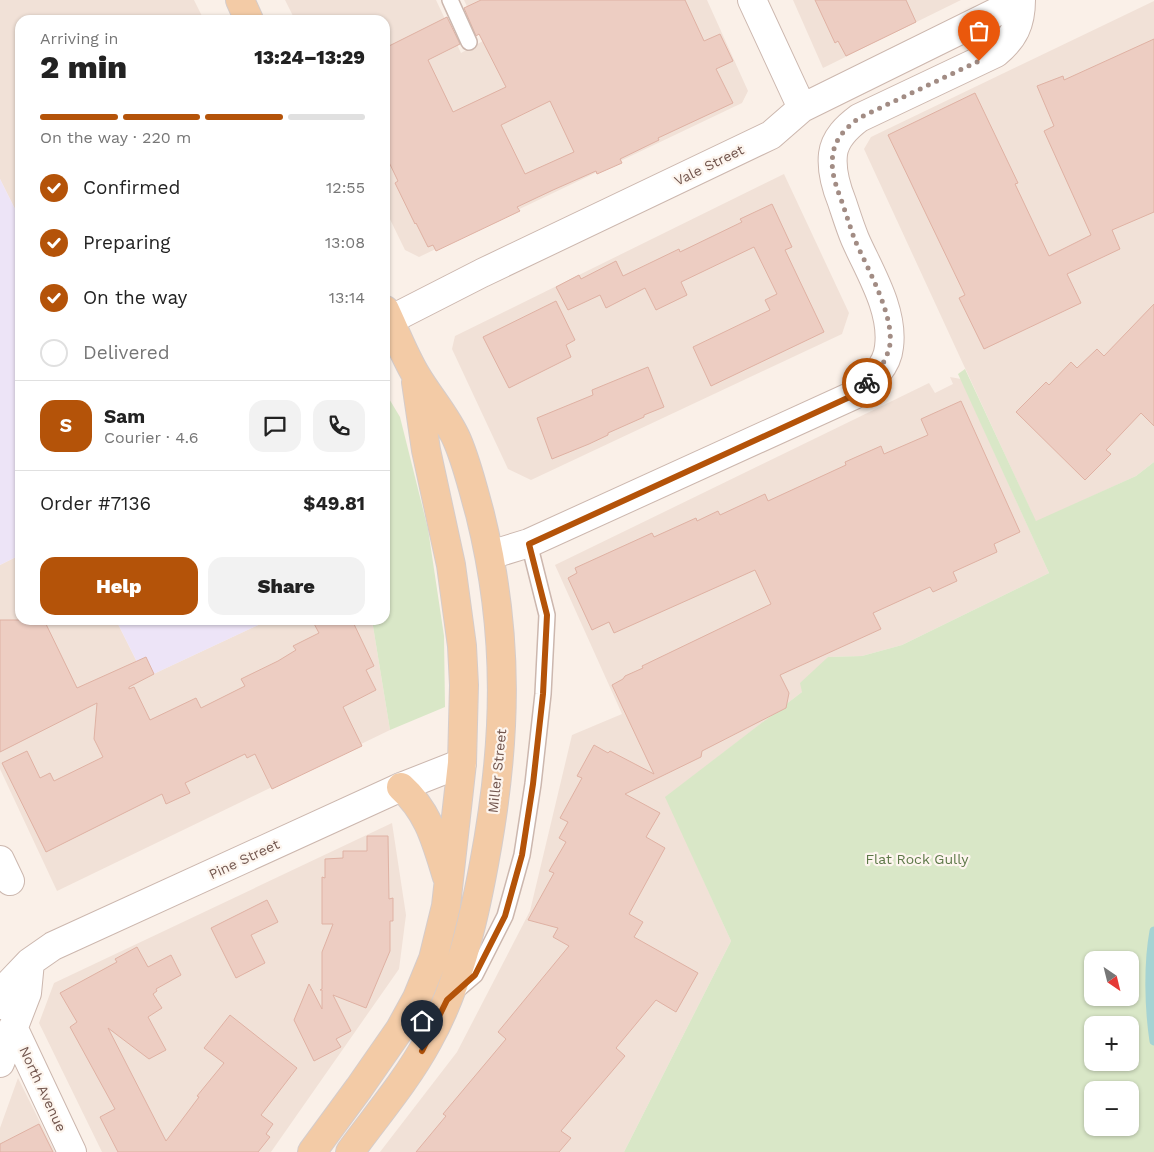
<!DOCTYPE html>
<html lang="en">
<head>
<meta charset="utf-8">
<style>
	:root { --surface:#fff; --page:#f2f2f2; --text:#222; --muted:#767676; --line:#e0e0e0; --accent:#b45309 }
	body { margin:0; font-family:"Work Sans",sans-serif; background:var(--page); color:var(--text); height:100vh; display:flex; flex-direction:column; font-size:19px; white-space:nowrap }
	* { box-sizing:border-box; margin:0 }
	p { font-size:16px; color:var(--muted) }
	.icon { flex:none; width:28px; height:28px; fill:none; stroke:currentColor; stroke-width:2; stroke-linecap:round; stroke-linejoin:round }
	.map { position:relative; flex:1; overflow:hidden }
	.side { position:absolute; left:15px; top:15px; width:375px; height:610px; display:flex; flex-direction:column; background:var(--surface); border-radius:15px; box-shadow:0 1px 4px #0004 }
	.side>* { flex:none }
	.needle { width:32px; rotate:145deg }
	.fabs { position:absolute; left:1084px; top:951px; display:grid; gap:10px }
	.fabs a { display:grid; place-items:center; width:55px; height:55px; border-radius:10px; background:var(--surface); box-shadow:0 1px 4px #0004; font-size:25px }
	.pin { position:absolute; display:grid; place-items:center; width:42px; height:42px; color:#fff; margin:-51px -21px; border-radius:50% 50% 50% 0; rotate:-45deg; box-shadow:0 0 5px #0007 }
	.pin .icon { rotate:45deg }
	.courier { position:absolute; display:grid; place-items:center; width:50px; height:50px; margin:-25px; border:4px solid #b45309; border-radius:50%; background:#fff; color:#222; box-shadow:0 1px 6px #0007 }
	.headline em { font-style:normal; font-weight:800 }
	.headline div { display:flex; flex-direction:column-reverse }
	.headline { display:flex; align-items:center; justify-content:space-between; height:85px; padding:0 25px }
	h1 { font-size:32px; font-weight:800; line-height:38px }
	.bar { display:grid; grid-template-columns:repeat(4,1fr); gap:8px 5px; align-content:center; height:60px; padding:0 25px }
	.bar i { height:6px; border-radius:4px; background:var(--line) }
	.bar .current { background:var(--accent) }
	.bar p { grid-column:span 4 }
	.line { display:flex; align-items:center; gap:12px; padding:0 25px; border-top:1px solid var(--line) }
	.line div { flex:1 }
	.round { display:grid; place-items:center; flex:none; width:52px; height:52px; border-radius:15px; background:var(--page) }
	ol { padding:0 25px; list-style:none }
	li { display:flex; align-items:center; gap:15px; height:55px }
	li p { margin-inline-start:auto }
	li .icon { padding:5px; border-radius:50%; background:var(--accent); color:#fff; stroke-width:4 }
	li:last-child { color:var(--muted) }
	li i { width:28px; height:28px; border:2px solid var(--line); border-radius:50% }
	.primary-button { display:flex; gap:10px; margin-top:auto; padding:10px 25px }
	.primary-button a { flex:1; height:58px; border-radius:15px; background:var(--accent); color:#fff; font-size:20px; font-weight:800; line-height:58px; text-align:center }
	.primary-button a+a { background:var(--page); color:var(--text) }
	.map>svg:first-child { display:block }
	.residential { fill:#f1e1d7 }
	.education { fill:#ede4f7 }
	.green { fill:#d9e7c7; fill-rule:evenodd }
	.lines { fill:none; stroke-linecap:round; stroke-linejoin:round }
	.stream { stroke:#a5d3d3; stroke-width:9 }
	.building { fill:#edcdc2; stroke:#dfb1a3; fill-rule:evenodd }
	.service-casing { stroke:#ccb7ae; stroke-width:18 }
	.minor-casing { stroke:#ccb7ae; stroke-width:30 }
	.primary-casing { stroke:#d5ccca; stroke-width:30 }
	.service { stroke:#fff; stroke-width:15 }
	.minor { stroke:#fff; stroke-width:28 }
	.primary { stroke:#f3cba6; stroke-width:28 }
	.done { stroke:#a28c84; stroke-width:5; stroke-dasharray:0 9 }
	.route { stroke:#b45309; stroke-width:6 }
	.labels { text-anchor:middle; dominant-baseline:central; stroke-width:4.5; stroke-linejoin:round; paint-order:stroke }
	.street-label { font-size:14px; fill:#72564e; stroke:#fdf5ee }
	.park-label { font-size:14px; fill:#5c7747; stroke:#fdf5ee }
</style>
</head>
<body>
<div class="map">
<svg width="1154" height="1152" viewBox="0 0 1154 1152">
	<rect width="100%" height="100%" fill="#faf0e8"/>
	<!-- residential -->
	<path class="residential" d="M0,0H194L204,20H20V219L0,179Z
		M285,0H436L461,53L483,41L464,0H707L748,91L742,103L419,257L405,250L385,209V20H295Z
		M793,0H961L823,68Z
		M1154,1V462L1136,476L1036,522L864,149L871,137Z
		M784,174L849,313L842,334L531,480L508,469L452,349L455,336Z
		M950,377L961,379L1049,573L902,645L862,656L828,657L802,692L666,797L731,941L624,1152H380L457,1052L530,911L572,735L622,714L555,565L929,383L935,393L953,384Z
		M20,555V620H116L145,678L269,620H372L390,730L57,891L0,769V565Z
		M392,823L406,915L399,969L271,1152H102L39,1023L54,983Z
		M18,1078L55,1152H0V1128Z"/>
	<!-- education -->
	<path class="education" d="M0,179L20,219V555L0,565Z
		M116,620H269L145,678Z"/>
	<!-- green -->
	<path class="green" d="M965,369L1036,521L1136,476L1154,462V1152H624L731,941L665,797L802,692L800,683L828,657L862,656L902,645L1049,573L958,374ZM1092,960H1130V998H1092ZM1092,1025H1130V1062H1092ZM1092,1090H1130V1128H1092Z
		M385,392L400,417L428,529L444,636L445,707L390,730L372,620H385Z"/>
	<g class="lines">
		<!-- stream -->
		<path class="stream" d="M1154,931C1148,964 1149,1008 1154,1041"/>
	</g>
	<!-- building -->
	<path class="building" d="M481,0H685L704,41L720,34L733,61L716,69L733,103L658,138L659,140L620,159L622,163L597,174L596,171L553,190L517,207L520,211L436,251L433,245L428,247L416,223L415,224L395,183L398,181L385,154V48L447,17L460,44L428,60L453,112L506,87L479,34L476,36L464,8ZM550,101L574,152L525,174L501,125Z
		M815,0H906L916,22L846,56L838,41L835,43Z
		M1154,39V212L1112,230L1120,249L1067,274L1081,303L984,349L959,298L965,295L888,135L975,93L1018,183L1015,184L1049,256L1091,235L1044,131L1054,126L1037,86L1063,76L1064,80Z
		M772,204L792,247L785,250L824,332L711,386L693,347L770,310L765,300L777,294L754,247L681,282L687,295L656,310L645,288L606,308L600,295L568,310L556,287L579,275L581,279L616,261L623,276L679,249L680,252L742,222L740,219Z
		M556,301L575,340L566,345L571,357L509,388L483,337Z
		M1154,304V426L1141,413L1106,450L1111,454L1085,480L1016,412L1046,382L1049,385L1071,362L1077,368L1097,349L1104,356Z
		M648,367L664,407L644,415V417L608,433V435L589,444L552,459L537,418L593,395L592,390Z
		M961,401L1020,532L994,544L997,552L953,572L957,581L933,592L930,587L873,613L881,629L780,675L789,693L786,708L702,751L701,757L625,794L660,813L646,837L665,848L629,914L643,922L634,937L698,973L676,1012L656,1000L616,1048L625,1056L561,1131L571,1138L559,1152H416L446,1116L443,1114L506,1039L498,1032L569,946L553,937L558,928L528,920L554,873L549,871L566,842L559,838L568,822L560,818L582,778L577,776L594,745L608,753L610,751L654,774L612,685L623,679L625,676L643,668L642,666L771,604L755,570L614,633L609,622L592,630L568,578L577,573L575,568L652,533L654,537L696,518L697,521L718,511L720,515L765,494L768,501L846,465L845,462L881,446L884,454L928,435L921,419Z
		M0,620H44L77,688L146,657L154,674L129,687V689L134,687L150,720L196,698L201,708L245,686L241,679L278,661L296,650L293,646L319,633L312,620H352L374,666L366,670L376,690L343,707L362,746L272,789L255,754L247,758L245,754L185,783L190,793L166,804L162,794L46,852L2,763L27,751L40,778L50,773L54,781L103,757L94,739L97,703L0,752Z
		M367,836H388L389,899L393,898V921H390V951L366,1008L333,995L351,1031L336,1039L341,1047L314,1061L294,1020L309,984L322,1009V990H320L322,989V952L333,924H322V877L325,878V859L343,858V851H367Z
		M267,900L278,922L251,935L265,963L236,978L211,928Z
		M137,947L148,967L171,955L181,975L156,989L157,991L153,994L162,1008L148,1017L166,1050L149,1059L108,1028L166,1141L199,1097L197,1096L224,1063L204,1048L230,1015L297,1068L261,1115L273,1124L266,1134L270,1137L258,1152H118L100,1117L115,1109L70,1027L77,1022L60,993L117,962L115,959Z
		M39,1124L53,1152H0V1144Z"/>
	<g class="lines">
		<defs>
			<path id="service" d="M450,0L469,42
				M455,992L475,975L505,916L522,855L533,784L543,694L547,615L529,543"/>
			<path id="minor" d="M752,0L802,108
				M390,320L482,273L771,135L802,108L1021,0
				M490,555L529,543L854,395C869,382 887,368 889,347C894,310 869,271 855,239C850,227 846,214 842,202C836,187 831,171 833,154C835,138 847,127 859,118L996,53C1014,38 1021,24 1021,0
				M0,860L10,881
				M0,1005L7,986L30,962L53,946L401,787L462,763
				M13,1027L72,1152
				M0,1063L27,993L30,962"/>
			<path id="primary" d="M240,0L249,20
				M401,787C429,812 436,842 447,877
				M312,1152L359,1088L400,1029L417,998L433,959L446,906L462,763L464,685L462,646L451,565L426,450L416,382
				M350,1152C377,1115 407,1080 428,1041C458,987 473,924 484,864C507,742 510,635 480,514C473,489 467,463 457,440C447,417 429,397 416,375C404,355 395,331 385,310"/>
		</defs>
		<!-- service casing -->
		<use href="#service" class="service-casing"/>
		<!-- minor casing -->
		<use href="#minor" class="minor-casing"/>
		<!-- primary casing -->
		<use href="#primary" class="primary-casing"/>
		<!-- service -->
		<use href="#service" class="service"/>
		<!-- minor -->
		<use href="#minor" class="minor"/>
		<!-- primary -->
		<use href="#primary" class="primary"/>
	</g>
	<g class="lines">
		<!-- done -->
		<path class="done" d="M867,383C877,375 885,362 889,349C897,319 866,266 854,238C850,226 846,214 842,202C836,186 830,170 833,154C835,138 847,127 859,118L979,61"/>
		<!-- route -->
		<path class="route" d="M422,1051L447,1000L475,975L505,916L522,855L533,784L543,694L547,615L529,544L854,395L867,383"/>
	</g>
	<g class="labels">
		<!-- street labels -->
		<g class="street-label">
			<text transform="translate(709 165) rotate(-26)">Vale Street</text>
			<text transform="translate(497 771) rotate(-84)">Miller Street</text>
			<text transform="translate(244 859) rotate(-25)">Pine Street</text>
			<text transform="translate(43 1089) rotate(65)">North Avenue</text>
		</g>
		<!-- park labels -->
		<g class="park-label">
			<text x="917" y="859">Flat Rock Gully</text>
		</g>
	</g>
</svg>
<div class="fabs">
<a><svg class="needle" viewBox="-14 -14 28 28"><path d="M0-13l5 13h-10z" fill="#e53935"/><path d="M0 13l5-13h-10z" fill="#767676"/></svg></a>
<a>+</a>
<a>−</a>
</div>
<div class="pin" style="left:979px;top:61px;background:#ea580c"><svg class="icon" aria-label="bag" viewBox="0 0 24 24"><path d="M5 8h14l-1 12H6zM9 8a3 3 0 0 1 6 0"/></svg></div>
<div class="pin" style="left:422px;top:1051px;background:#1f2937"><svg class="icon" aria-label="home" viewBox="0 0 24 24"><path d="M3 11l9-7 9 7M6 9v11h12V9"/></svg></div>
<div class="courier" style="left:867px;top:383px"><svg class="icon" aria-label="bike" viewBox="0 0 24 24"><circle cx="6" cy="16" r="4"/><circle cx="18" cy="16" r="4"/><path d="M6 16l4-8h5l3 8M10 8l3 8H6M13 5h3"/></svg></div>
<section class="side">
<div class="headline"><div><h1>2 min</h1><p>Arriving in</p></div><em>13:24–13:29</em></div>
<div class="bar"><i class="current"></i><i class="current"></i><i class="current"></i><i></i><p>On the way · 220 m</p></div>
<ol>
<li><svg class="icon" aria-label="check" viewBox="0 0 24 24"><path d="M5 12l5 5 9-10"/></svg>Confirmed<p>12:55</p></li>
<li><svg class="icon" aria-label="check" viewBox="0 0 24 24"><path d="M5 12l5 5 9-10"/></svg>Preparing<p>13:08</p></li>
<li><svg class="icon" aria-label="check" viewBox="0 0 24 24"><path d="M5 12l5 5 9-10"/></svg>On the way<p>13:14</p></li>
<li><i></i>Delivered</li>
</ol>
<div class="line" style="height:90px"><b class="round" style="background:var(--accent);color:#fff">S</b><div><b>Sam</b><p>Courier · 4.6</p></div><a class="round"><svg class="icon" aria-label="chat" viewBox="0 0 24 24"><path d="M4 5h16v11H9l-5 4z"/></svg></a><a class="round"><svg class="icon" aria-label="phone" viewBox="0 0 24 24"><path d="M5 4h4l2 5-3 2q2 4 5 5l2-3 5 2v4C11 20 4 13 5 4z"/></svg></a></div>
<div class="line" style="height:65px"><div>Order #7136</div><b>$49.81</b></div>
<div class="primary-button"><a>Help</a><a>Share</a></div>
</section>
</div>
</body>
</html>
